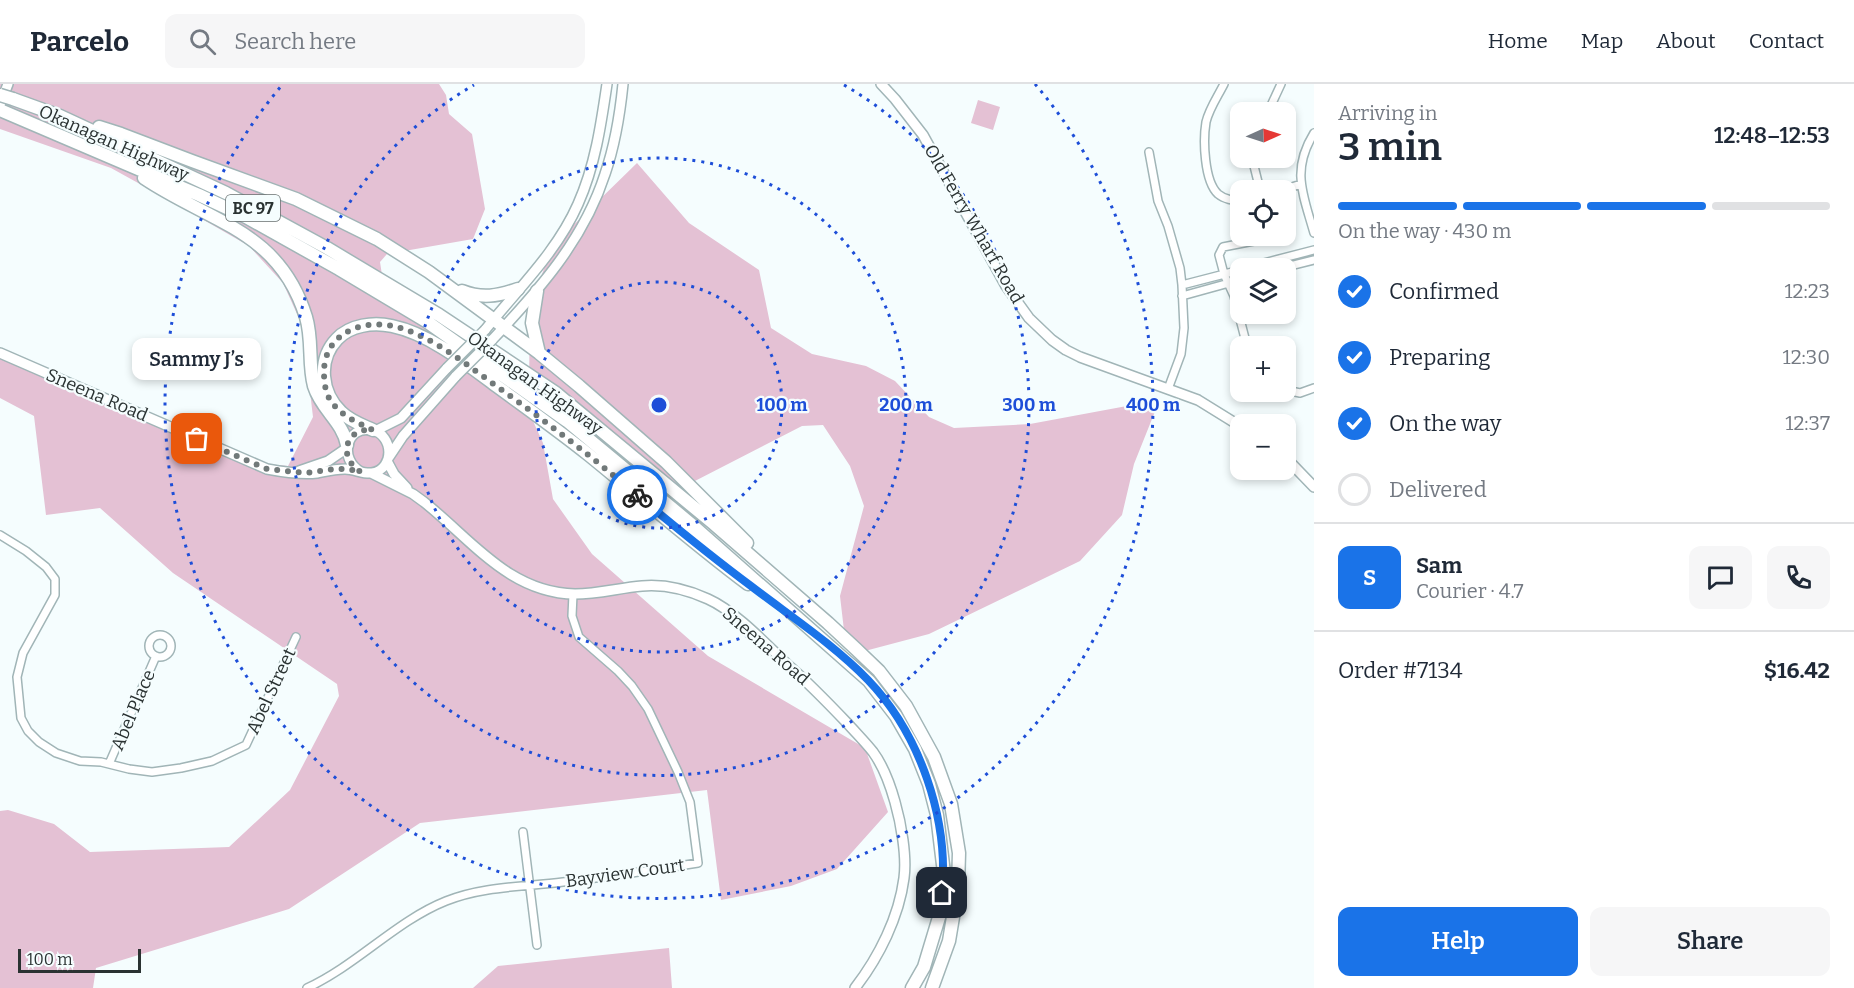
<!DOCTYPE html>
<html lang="en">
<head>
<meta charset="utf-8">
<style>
	:root { --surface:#fff; --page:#f6f6f7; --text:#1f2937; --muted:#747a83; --line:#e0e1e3; --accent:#1a73e8 }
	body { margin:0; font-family:Bitter,serif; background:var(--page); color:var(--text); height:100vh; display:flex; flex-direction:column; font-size:22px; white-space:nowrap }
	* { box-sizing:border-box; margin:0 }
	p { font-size:20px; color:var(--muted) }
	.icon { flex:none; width:33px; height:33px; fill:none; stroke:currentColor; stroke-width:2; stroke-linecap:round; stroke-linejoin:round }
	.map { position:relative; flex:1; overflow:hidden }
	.details { display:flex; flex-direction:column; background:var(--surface); width:540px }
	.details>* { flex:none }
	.needle { width:39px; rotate:87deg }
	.controls { position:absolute; left:1230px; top:18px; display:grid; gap:12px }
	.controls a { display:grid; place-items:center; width:66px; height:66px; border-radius:12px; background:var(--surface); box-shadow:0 3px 9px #0003; font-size:30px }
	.scale { position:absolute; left:18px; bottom:15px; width:123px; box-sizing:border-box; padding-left:6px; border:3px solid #2a3232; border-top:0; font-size:16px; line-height:21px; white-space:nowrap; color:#2a3232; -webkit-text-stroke:4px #f5fdfe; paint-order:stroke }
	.pin { position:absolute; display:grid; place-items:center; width:51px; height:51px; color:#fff; margin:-26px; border-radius:12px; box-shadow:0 3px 9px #0006 }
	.courier { position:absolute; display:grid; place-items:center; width:60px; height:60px; margin:-30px; border:4px solid #1a73e8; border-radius:50%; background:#fff; color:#222; box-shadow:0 2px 8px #0007 }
	.bubble { position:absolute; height:42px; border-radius:12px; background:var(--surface); box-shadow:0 3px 9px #0003; font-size:20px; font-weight:600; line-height:42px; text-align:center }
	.overview em { font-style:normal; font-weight:600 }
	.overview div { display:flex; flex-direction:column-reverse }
	.overview { display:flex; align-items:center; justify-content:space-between; height:102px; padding:0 24px }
	h1 { font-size:39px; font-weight:600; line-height:45px }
	.bar { display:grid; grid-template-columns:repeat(4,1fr); gap:9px 6px; align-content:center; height:72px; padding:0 24px }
	.bar i { height:8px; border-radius:4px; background:var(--line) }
	.bar .selected { background:var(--accent) }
	.bar p { grid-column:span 4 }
	.line { display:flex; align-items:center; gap:15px; padding:0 24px; border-top:2px solid var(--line) }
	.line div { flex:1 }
	.round { display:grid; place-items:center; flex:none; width:63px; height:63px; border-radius:12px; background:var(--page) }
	ol { padding:0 24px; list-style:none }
	li { display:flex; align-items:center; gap:18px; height:66px }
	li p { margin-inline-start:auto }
	li .icon { padding:6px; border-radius:50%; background:var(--accent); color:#fff; stroke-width:4 }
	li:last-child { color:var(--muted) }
	li i { width:33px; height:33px; border:3px solid var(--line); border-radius:50% }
	.primary-button { display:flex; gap:12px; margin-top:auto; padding:12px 24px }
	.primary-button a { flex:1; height:69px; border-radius:12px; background:var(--accent); color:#fff; font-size:24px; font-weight:600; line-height:69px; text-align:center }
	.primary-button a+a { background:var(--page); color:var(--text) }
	header { display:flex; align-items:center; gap:36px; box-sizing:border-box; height:84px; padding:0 30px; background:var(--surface); border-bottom:2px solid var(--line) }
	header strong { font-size:28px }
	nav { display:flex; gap:33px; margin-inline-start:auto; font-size:21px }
	.search { width:420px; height:54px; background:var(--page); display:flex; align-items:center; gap:15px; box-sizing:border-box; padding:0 21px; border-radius:12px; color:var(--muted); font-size:22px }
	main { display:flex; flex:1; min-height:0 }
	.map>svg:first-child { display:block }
	.green { fill:#e4c1d4 }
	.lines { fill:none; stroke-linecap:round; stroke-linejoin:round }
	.street-casing { stroke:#a1b5b7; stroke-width:10 }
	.secondary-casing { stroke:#a1b5b7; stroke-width:12 }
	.highway-casing { stroke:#a1b5b7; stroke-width:15 }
	.street { stroke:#fff; stroke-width:7 }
	.secondary { stroke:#fff; stroke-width:9 }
	.highway { stroke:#fff; stroke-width:12 }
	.secondary-bridge-casing { stroke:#a1b5b7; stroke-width:12; stroke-linecap:butt }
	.highway-bridge-casing { stroke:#a1b5b7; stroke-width:15; stroke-linecap:butt }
	.secondary-bridge { stroke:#fff; stroke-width:9 }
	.highway-bridge { stroke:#fff; stroke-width:12 }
	.done { stroke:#717979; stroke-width:6; stroke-dasharray:0 10.8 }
	.route { stroke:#1a73e8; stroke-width:8 }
	.ring { fill:none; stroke:#1d4ed8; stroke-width:3; stroke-dasharray:3 6 }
	.labels { text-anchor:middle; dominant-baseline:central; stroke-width:4.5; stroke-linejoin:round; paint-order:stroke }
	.shield { fill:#f5fdfe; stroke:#676f6f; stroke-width:1.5 }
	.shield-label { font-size:16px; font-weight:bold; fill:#2a3232 }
	.street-label { font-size:18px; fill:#2a3232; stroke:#f5fdfe }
	.centre { fill:#1d4ed8; stroke:#f5fdfe; stroke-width:3 }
	.ring-label { font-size:18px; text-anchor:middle; font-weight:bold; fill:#1d4ed8; stroke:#f5fdfe; stroke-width:4.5; stroke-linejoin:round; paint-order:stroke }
</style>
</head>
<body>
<header>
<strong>Parcelo</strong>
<div class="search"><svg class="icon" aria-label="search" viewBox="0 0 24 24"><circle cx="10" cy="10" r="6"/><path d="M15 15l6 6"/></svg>Search here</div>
<nav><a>Home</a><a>Map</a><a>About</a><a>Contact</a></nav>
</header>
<main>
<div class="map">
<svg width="1314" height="904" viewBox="0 0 1314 904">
	<rect width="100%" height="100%" fill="#f5fdfe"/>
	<!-- green -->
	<path class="green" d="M0,0H439L446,11L449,30L472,50L485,125L473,155L387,170L380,178L382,191L523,315L543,359L553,415L592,470L708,572L865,664L888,728L837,785L791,802L721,816L707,706L420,739L289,825L96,884L93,904H0V727L8,726L54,740L90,768L229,763L290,706L339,612L337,600L173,489L100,424L46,431L34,332L0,314V274L267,380L288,382L313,333L302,241L283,199L249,162L176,120L111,84L0,45Z
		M978,16L1000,23L993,46L971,39Z
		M637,79L689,139L759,186L771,244L812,270L866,282L895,297L929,333L954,344L1030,340L1143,319L1156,325L1134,380L1122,431L1080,477L929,550L861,568L845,555L840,512L864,422L850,382L823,341L802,342L656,417L529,300L530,224L552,162Z
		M669,864L672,904H473L498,882Z"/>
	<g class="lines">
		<defs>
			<path id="street" d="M1224,0C1218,12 1209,25 1206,38C1203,56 1204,97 1218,110C1224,115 1234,117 1240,117
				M1268,28L1281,0
				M1314,49C1291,86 1303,110 1314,149
				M1149,68L1158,117L1168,142L1180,184L1182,201L1184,244L1181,270L1168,305
				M1252,74L1260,106
				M1283,106L1301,100
				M1244,184L1314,166
				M1282,184L1314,176
				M1182,201L1240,186
				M1182,212L1240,196
				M1247,262L1234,212L1224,190L1219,171L1223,163L1264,155
				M1286,306L1300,309L1314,304
				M0,451L26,467L46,483L55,495V511L23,569L17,593L21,634L28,647L39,658L56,669L80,677L101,678L129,685L152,688L181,684L212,677L246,661L296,553
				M149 562a11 11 0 1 1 22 0a11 11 0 1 1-22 0Z
				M109,680L156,572
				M523,748L537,861
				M307,904C357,881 396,837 446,817C483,802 524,803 563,798C608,793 653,786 698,779L690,718L678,688L648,625L632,602L618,587L579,553L572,532L573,510"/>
			<path id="secondary" d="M881,0L895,15L923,51L1006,202L1029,234L1052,256L1066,266L1080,273L1198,316L1240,342
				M0,21L8,0
				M485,246C517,206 557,168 578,120C595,82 601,41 607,0
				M492,256C538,207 584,156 605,90C615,61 620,30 623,0
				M0,269L267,385C283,388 301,391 317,389C327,387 335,385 345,385C354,385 363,390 372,389C395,385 394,351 372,346C346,341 338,375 361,388
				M375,347L401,334L447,284
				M389,373L403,352L456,292
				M1286,374L1314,403
				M387,377L394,390L407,404
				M299,387L328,377L347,364
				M371,389L413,410L424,418C471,455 509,509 575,510C598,510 619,504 642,502C664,500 688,506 708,515C735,527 766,560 788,581C810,600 829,620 849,641C857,650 866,659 873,668C884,683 890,700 895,718C901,739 907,772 904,794C899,833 879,873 855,904"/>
			<path id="highway" d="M13,15L60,32L226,109L327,164L439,231L556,309L714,440L828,539L856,565L879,587L906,622L934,673L951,720L959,769L958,803L949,857L932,904
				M0,26L199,111L246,133L339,185L426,237L567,337L691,440L869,597L896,632L915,665L929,700L937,731L944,789L940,830L924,883L912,904
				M99,43L121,50L192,77L296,115L377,155L429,188L539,269L579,302L666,378L747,459
				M144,94C211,139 279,146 306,233C313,256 308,280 314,302C321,325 343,338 347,361
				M462,207C482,215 498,212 518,205
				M537,207L532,239L539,269
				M373,346C362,341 350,337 341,328C321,309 317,276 337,255C350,241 373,238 392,242C430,250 467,280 498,303C528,325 559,347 589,371C642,414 693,459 748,500"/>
		</defs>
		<!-- street casing -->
		<use href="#street" class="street-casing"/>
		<!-- secondary casing -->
		<use href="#secondary" class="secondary-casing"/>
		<!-- highway casing -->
		<use href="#highway" class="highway-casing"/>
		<!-- street -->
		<use href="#street" class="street"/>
		<!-- secondary -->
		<use href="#secondary" class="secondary"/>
		<!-- highway -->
		<use href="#highway" class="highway"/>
		<defs>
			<path id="secondary-bridge" d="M447,284L485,246
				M456,292L492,256"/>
			<path id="highway-bridge" d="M0,11L13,15"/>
		</defs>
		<!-- secondary-bridge casing -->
		<use href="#secondary-bridge" class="secondary-bridge-casing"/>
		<!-- highway-bridge casing -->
		<use href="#highway-bridge" class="highway-bridge-casing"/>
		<!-- secondary-bridge -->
		<use href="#secondary-bridge" class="secondary-bridge"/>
		<!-- highway-bridge -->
		<use href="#highway-bridge" class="highway-bridge"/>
	</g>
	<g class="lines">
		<!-- done -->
		<path class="done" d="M197,355L267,385L306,389L335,385H347L361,388C337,374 345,343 373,346C356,338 339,331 329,314C325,306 324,297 324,288C324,251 360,235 393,242C431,251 464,279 495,301C544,336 591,372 637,411"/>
		<!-- route -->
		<path class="route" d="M637,411C674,442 712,473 751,502C790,532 833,560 868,596C920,650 949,735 942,809"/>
	</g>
	<!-- distance rings -->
	<g class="ring">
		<circle cx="659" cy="321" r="123"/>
		<circle cx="659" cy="321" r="247"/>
		<path d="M844 1A370 370 0 1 1 474 1"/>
		<path d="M1035 0A494 494 0 1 1 283 0"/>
	</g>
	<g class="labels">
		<!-- shield labels -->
		<rect class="shield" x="226" y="111" width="54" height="26" rx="4.5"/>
		<g class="shield-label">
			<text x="253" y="124">BC 97</text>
		</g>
		<!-- street labels -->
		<g class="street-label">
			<text transform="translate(114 59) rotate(24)">Okanagan Highway</text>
			<text transform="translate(974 140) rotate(60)">Old Ferry Wharf Road</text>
			<text transform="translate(535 299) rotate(36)">Okanagan Highway</text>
			<text transform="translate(97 311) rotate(23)">Sneena Road</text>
			<text transform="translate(766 562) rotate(41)">Sneena Road</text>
			<text transform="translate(271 607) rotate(-65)">Abel Street</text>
			<text transform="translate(133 626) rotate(-67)">Abel Place</text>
			<text transform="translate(625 789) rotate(-8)">Bayview Court</text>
		</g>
	</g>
	<circle cx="659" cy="321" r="9" class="centre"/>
	<g class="ring-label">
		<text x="782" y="327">100 m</text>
		<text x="906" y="327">200 m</text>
		<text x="1029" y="327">300 m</text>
		<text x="1153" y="327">400 m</text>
	</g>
</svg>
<div class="controls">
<a><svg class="needle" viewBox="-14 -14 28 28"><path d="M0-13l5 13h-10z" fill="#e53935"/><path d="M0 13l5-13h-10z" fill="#747a83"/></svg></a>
<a><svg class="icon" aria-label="locate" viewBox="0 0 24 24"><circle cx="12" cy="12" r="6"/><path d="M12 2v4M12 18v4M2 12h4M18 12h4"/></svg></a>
<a><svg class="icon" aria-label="layers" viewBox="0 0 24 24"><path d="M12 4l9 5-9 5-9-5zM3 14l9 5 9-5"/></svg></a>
<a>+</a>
<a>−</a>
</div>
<div class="scale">100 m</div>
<div class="pin" style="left:197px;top:355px;background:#ea580c"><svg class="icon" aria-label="bag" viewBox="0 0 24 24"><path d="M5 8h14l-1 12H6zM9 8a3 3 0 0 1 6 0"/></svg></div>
<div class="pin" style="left:942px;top:809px;background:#1f2937"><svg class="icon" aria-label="home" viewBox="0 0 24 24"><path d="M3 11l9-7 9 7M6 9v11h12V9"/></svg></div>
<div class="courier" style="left:637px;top:411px"><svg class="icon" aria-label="bike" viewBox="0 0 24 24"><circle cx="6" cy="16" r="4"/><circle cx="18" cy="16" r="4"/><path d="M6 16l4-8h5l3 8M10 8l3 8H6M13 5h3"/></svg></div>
<div class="bubble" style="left:132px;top:254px;width:129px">Sammy J’s</div>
</div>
<section class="details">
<div class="overview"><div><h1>3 min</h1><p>Arriving in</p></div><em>12:48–12:53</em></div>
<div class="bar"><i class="selected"></i><i class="selected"></i><i class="selected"></i><i></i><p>On the way · 430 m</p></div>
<ol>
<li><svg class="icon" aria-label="check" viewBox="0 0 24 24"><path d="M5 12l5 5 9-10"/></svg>Confirmed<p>12:23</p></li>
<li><svg class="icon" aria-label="check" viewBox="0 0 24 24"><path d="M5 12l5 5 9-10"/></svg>Preparing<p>12:30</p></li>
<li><svg class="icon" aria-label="check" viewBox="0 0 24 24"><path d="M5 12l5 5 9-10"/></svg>On the way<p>12:37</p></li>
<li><i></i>Delivered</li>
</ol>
<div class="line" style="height:108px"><b class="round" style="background:var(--accent);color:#fff">S</b><div><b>Sam</b><p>Courier · 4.7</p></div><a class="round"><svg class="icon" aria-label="chat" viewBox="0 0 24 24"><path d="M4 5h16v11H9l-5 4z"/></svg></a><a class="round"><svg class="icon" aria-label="phone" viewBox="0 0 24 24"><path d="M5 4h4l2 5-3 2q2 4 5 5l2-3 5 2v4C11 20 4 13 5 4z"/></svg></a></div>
<div class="line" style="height:78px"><div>Order #7134</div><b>$16.42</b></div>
<div class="primary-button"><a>Help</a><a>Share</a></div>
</section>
</main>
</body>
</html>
